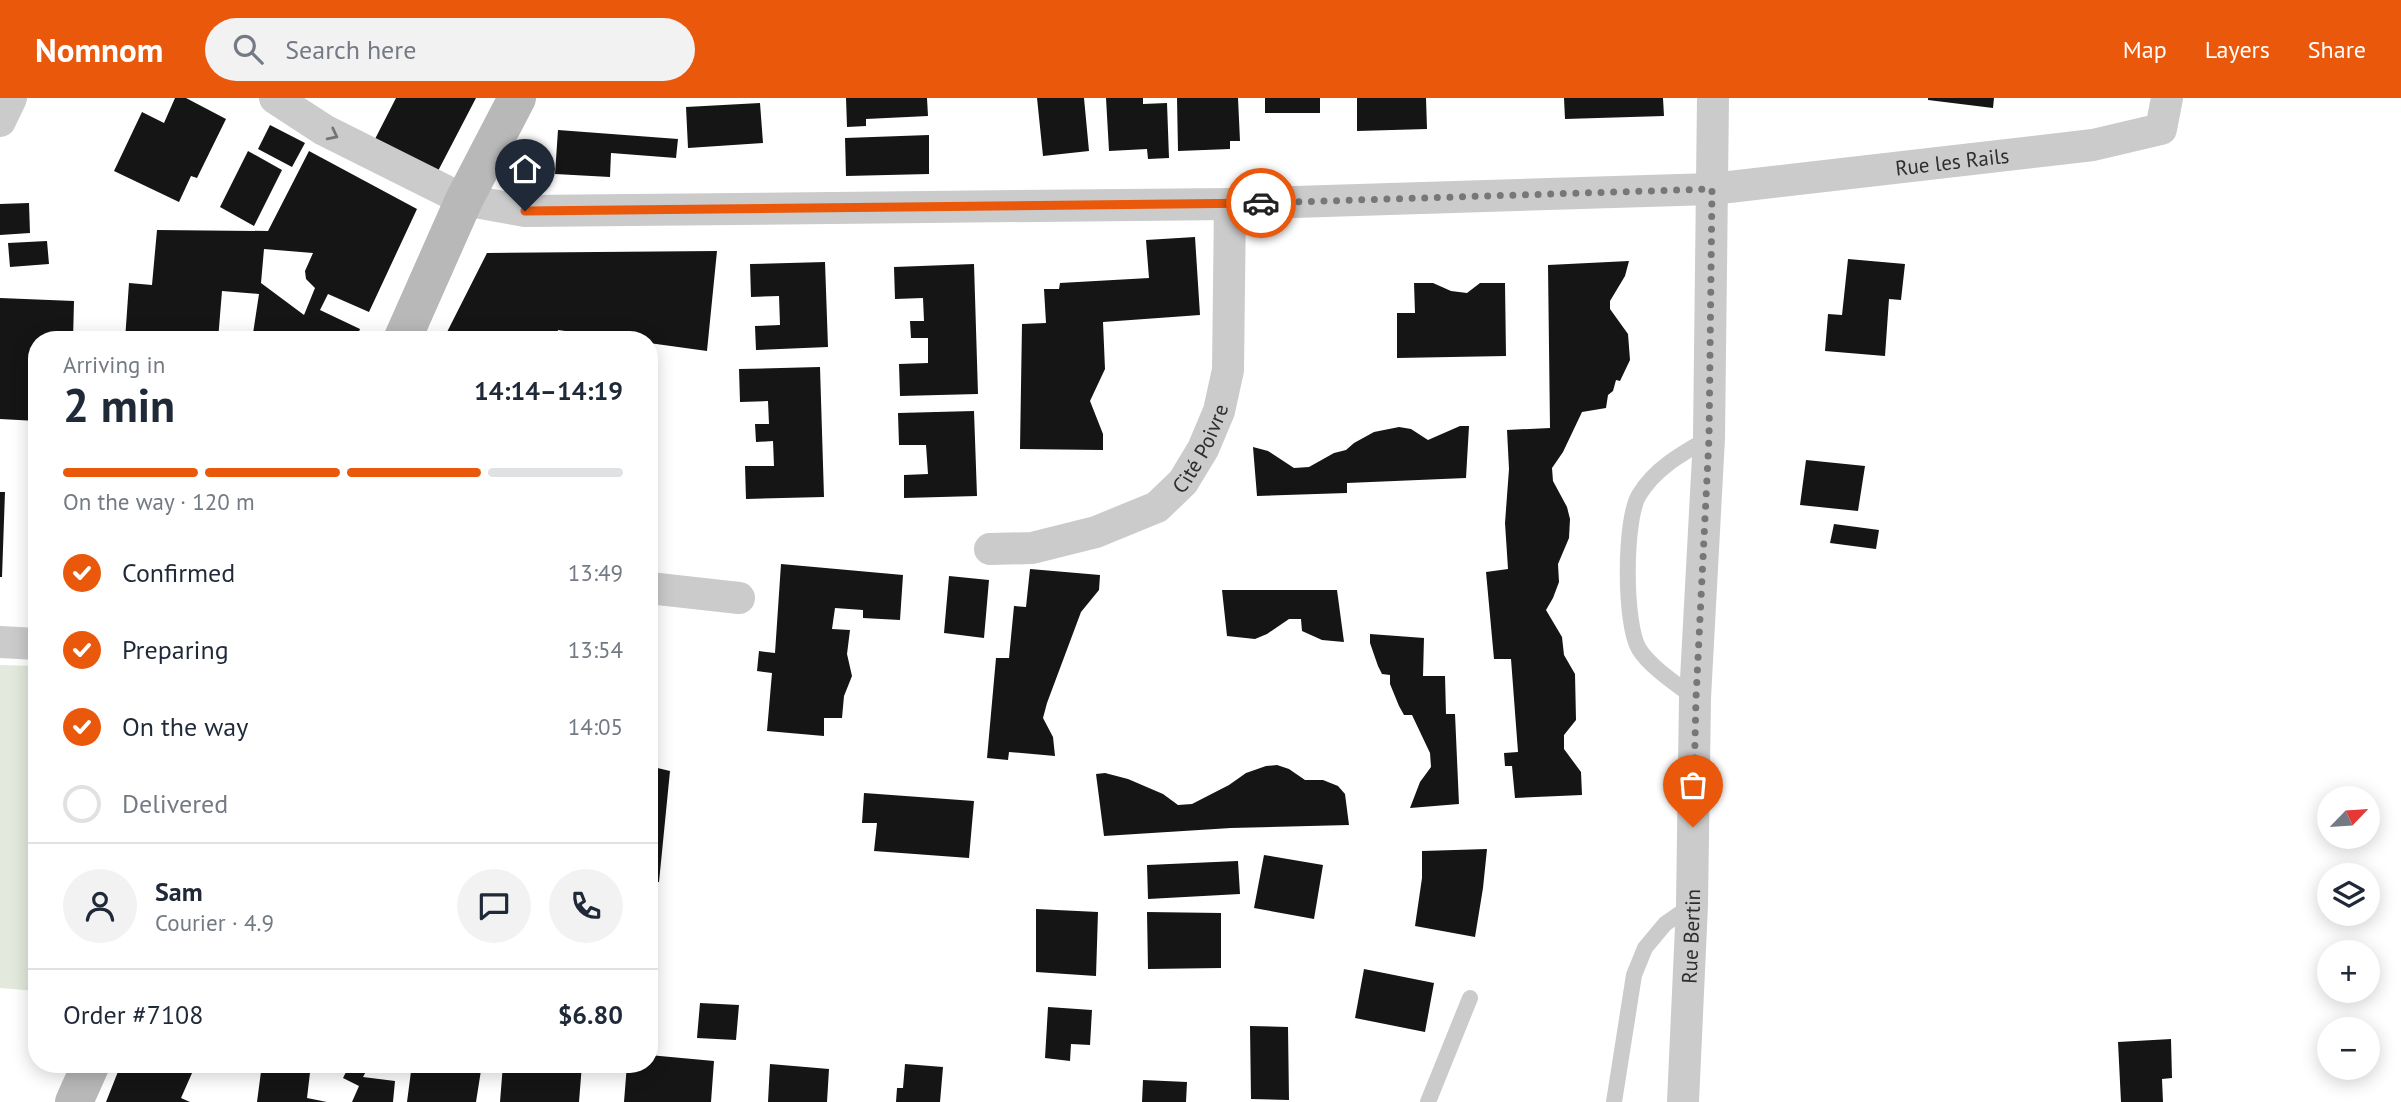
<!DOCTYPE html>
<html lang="en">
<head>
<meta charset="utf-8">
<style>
	:root { --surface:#fff; --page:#f2f2f3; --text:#1f2937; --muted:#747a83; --line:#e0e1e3; --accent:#ea580c }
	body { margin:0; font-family:"PT Sans",sans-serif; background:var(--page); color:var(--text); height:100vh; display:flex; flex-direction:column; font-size:26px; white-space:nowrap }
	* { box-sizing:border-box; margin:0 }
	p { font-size:23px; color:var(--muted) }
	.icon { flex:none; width:38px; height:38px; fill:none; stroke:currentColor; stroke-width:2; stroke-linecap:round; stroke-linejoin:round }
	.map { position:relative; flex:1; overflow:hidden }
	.panel { position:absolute; left:28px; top:233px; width:630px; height:742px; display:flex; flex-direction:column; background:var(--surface); border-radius:28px; box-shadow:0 4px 18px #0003 }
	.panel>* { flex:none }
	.needle { width:46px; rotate:65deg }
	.controls { position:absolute; left:2317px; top:688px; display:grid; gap:14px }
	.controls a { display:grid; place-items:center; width:63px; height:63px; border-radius:50%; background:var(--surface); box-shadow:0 4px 18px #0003; font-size:35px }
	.pin { position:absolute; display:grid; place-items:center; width:60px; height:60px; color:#fff; margin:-72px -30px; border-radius:50% 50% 50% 0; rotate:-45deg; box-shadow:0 0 7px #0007 }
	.pin .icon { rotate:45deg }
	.courier { position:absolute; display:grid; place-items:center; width:70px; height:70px; margin:-35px; border:5px solid #ea580c; border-radius:50%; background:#fff; color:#222; box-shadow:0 2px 9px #0007 }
	.overview em { font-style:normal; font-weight:800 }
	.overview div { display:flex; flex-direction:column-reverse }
	.overview { display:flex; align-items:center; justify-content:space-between; height:119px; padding:0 35px }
	h1 { font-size:46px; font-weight:800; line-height:52px }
	.bar { display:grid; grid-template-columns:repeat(4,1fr); gap:10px 7px; align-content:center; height:84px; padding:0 35px }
	.bar i { height:9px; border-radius:5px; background:var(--line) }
	.bar .active { background:var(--accent) }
	.bar p { grid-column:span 4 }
	.line { display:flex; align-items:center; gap:18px; padding:0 35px; border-top:2px solid var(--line) }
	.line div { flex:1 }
	.round { display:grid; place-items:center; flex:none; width:74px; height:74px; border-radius:37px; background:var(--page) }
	ol { padding:0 35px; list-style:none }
	li { display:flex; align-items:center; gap:21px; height:77px }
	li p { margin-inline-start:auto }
	li .icon { padding:7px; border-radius:50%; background:var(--accent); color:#fff; stroke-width:4 }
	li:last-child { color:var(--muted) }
	li i { width:38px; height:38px; border:4px solid var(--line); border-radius:50% }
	header { display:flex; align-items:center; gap:42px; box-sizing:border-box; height:98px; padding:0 35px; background:var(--accent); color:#fff }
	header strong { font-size:33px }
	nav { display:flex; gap:38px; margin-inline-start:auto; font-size:24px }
	.search { width:490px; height:63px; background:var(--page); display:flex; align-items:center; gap:18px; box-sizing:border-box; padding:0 24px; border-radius:38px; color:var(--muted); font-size:26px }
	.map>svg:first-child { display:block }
	.green { fill:#e3e9dd }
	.building { fill:#151515; fill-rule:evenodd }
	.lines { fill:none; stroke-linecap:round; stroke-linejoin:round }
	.lane { stroke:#cbcbcb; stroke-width:16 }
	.street { stroke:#cbcbcb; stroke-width:32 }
	.secondary { stroke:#b8b8b8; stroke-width:38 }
	.oneway { stroke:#757575 }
	.done { stroke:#777; stroke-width:7; stroke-dasharray:0 12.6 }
	.route { stroke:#ea580c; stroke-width:9 }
	.labels { text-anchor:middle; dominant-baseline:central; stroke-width:7; stroke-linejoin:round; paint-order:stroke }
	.street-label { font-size:21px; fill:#2e2e2e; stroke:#fff }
</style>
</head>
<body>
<header>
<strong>Nomnom</strong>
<div class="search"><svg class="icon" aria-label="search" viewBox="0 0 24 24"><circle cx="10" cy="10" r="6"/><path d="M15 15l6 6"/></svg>Search here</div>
<nav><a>Map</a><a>Layers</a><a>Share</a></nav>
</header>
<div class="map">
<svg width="2401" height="1004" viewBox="0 0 2401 1004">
	<rect width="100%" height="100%" fill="#fff"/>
	<!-- green -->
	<path class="green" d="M0,567L37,568V893L0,890Z"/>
	<!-- building -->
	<path class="building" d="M175,0H186L226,21L197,80L191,78L179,104L114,73L142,14L164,25Z
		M396,0H476L438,73L375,41Z
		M846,0H927L928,18L866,21V28L847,29Z
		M1037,0H1084L1089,53L1043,58Z
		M1106,0H1143V6L1167,5L1169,60L1148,61L1147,51L1109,53Z
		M1177,0H1238L1240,43H1230V51L1178,53Z
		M1265,0H1320V15H1265Z
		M1357,0H1426L1427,31L1357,33Z
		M1564,0H1663L1664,18L1565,21Z
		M1928,0H1994L1993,10L1928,2Z
		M760,5L763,45L688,50L686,9Z
		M270,27L305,45L292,69L258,51Z
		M558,32L678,41L676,60L611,55L610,79L555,76Z
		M929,37V76L846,78L845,40Z
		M248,53L282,72L254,128L220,109Z
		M309,53L417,111L369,214L328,196L320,212L360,231L356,242H252L259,196L222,193L218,242H125L129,185L152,187L157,132L268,133ZM264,151L313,155L305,173L306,181L315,190L304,217L261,185Z
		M29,105L30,135L0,137V106Z
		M1195,139L1200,217L1103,224L1105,271L1090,303L1103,336V352L1020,351L1022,226L1046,225L1044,191H1059L1060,185L1149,180L1146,142Z
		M47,143L49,166L10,169L8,145Z
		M717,153L707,253L649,245V242H627L558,232L556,242H443L487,155Z
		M1848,161L1905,166L1901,202L1889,201L1885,258L1825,253L1828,216L1842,217Z
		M1629,163L1625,178L1610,203V211L1628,236L1630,262L1620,283L1616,282L1613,293L1608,297L1606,310L1582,314L1563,354L1552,370L1553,383L1567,409L1570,421L1569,440L1558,466L1559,484L1553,500L1546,512L1562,539L1564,557L1575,576L1576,622L1564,637V651L1581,674L1582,697L1515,700L1512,668H1505L1504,655L1518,654L1511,561H1494L1486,474L1508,471L1505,425L1509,371L1507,332L1550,330L1548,167Z
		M825,164L828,249L756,252L755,228L780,227L779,198L751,199L750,166Z
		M974,166L978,296L900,298L899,266L928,265V240H911L910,223H924L923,200L895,201L894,169Z
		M1414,185H1433L1451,193L1467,195L1480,185H1505L1506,258L1397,260V215H1415Z
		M0,200L74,203L73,242H37V323L0,321Z
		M820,269L824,399L746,401L745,368H774L773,343L756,344L755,326H769L768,303L740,304L739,271Z
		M974,313L977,398L904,400V377L928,376L926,347H899L898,315Z
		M1460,328H1469L1466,380L1347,385V395L1257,398L1253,349L1268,353L1294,370L1309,369L1334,355L1346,352L1354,345L1374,334L1399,329L1411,331L1428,342Z
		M1806,362L1865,368L1858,413L1800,407Z
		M0,394H5L2,479H0Z
		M1834,426L1879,432L1876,451L1830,445Z
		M35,462L37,463V517L31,516Z
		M781,466L903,477L900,522L863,520V512L835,510L832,531L850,532L847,556L852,578L844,598L842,620H824V638L767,633L772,575L757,573L759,553L775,555Z
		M1030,471L1100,477L1099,492L1081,514L1047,605L1043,620L1053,639L1055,658L1009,654L1008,662L987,660L996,560H1009L1014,508L1026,509Z
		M949,478L989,482L984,540L944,535Z
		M1222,492H1337L1344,544L1322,542L1302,533L1301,521H1289L1267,536L1255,541L1227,538Z
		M1370,536L1424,540L1423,578H1445L1446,616H1455L1459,706L1410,710L1420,684L1431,669L1430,655L1412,617H1404L1399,608L1390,586V577L1382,576L1378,568L1370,545Z
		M1277,667L1289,671L1305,682H1323L1338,688L1345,696L1349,727L1231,730L1104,738L1096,676L1105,675L1128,681L1163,696L1178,707L1192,706L1229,687L1246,675L1266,668Z
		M649,668L670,673L659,784L649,785Z
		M864,695L974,703L969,760L874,753L877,725H862Z
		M1487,751L1483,790L1475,839L1415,828L1422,780V753Z
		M1264,757L1323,767L1314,821L1254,810Z
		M1238,763L1240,796L1148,801L1147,767Z
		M1036,811L1098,814L1096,878L1036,874Z
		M1147,814L1221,815V870L1148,871Z
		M1364,871L1434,885L1425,934L1355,920Z
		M700,905L739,907L736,942L697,940Z
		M1048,909L1092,912L1090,947L1071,946L1070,963L1045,960Z
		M1250,928L1288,929L1289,1002L1251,1001Z
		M2171,941L2172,980L2162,981L2163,1004H2121L2118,944Z
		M649,957L714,963L711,1004H624L627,966H649Z
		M121,966H196L181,1000L190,1004H106Z
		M262,966H311L307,1000L327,1004H257Z
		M350,966H370L363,979L395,983L393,1004H352L359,988L343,980Z
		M412,966H482L476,1004H407Z
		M503,966H582L579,1004H500Z
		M770,966L829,971L827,1004H768Z
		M905,966L943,969L940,1004H896L897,990H903Z
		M1143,982L1187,984L1186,1004H1142Z"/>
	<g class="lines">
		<!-- lane -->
		<path class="lane" d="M1695,600C1679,588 1650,569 1639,551C1624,526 1624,422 1639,397C1655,370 1683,355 1709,340
			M1428,1004L1470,900
			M1614,1004L1634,877L1645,850L1665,826L1692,807"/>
		<!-- street -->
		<g class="street">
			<path id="s1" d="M275,0L324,32L464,102L525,113L1230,106L1712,91L2093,47L2161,31L2167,0"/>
			<path d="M0,23L11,0"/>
			<path id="s2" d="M990,451L1032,450L1096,434L1157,409L1183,384L1203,351L1219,313L1228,272L1230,106"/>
			<path d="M649,490L739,500"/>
			<path d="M0,544L37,546"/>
			<path id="s3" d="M1683,1004L1692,807L1695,600L1709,340L1713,0"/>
		</g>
		<!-- secondary -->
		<path class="secondary" d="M402,242L464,102L517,0
			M74,1004L91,966"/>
	</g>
	<!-- one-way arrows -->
	<defs><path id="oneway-chevron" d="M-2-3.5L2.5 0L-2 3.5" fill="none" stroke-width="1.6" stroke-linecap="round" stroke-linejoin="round" transform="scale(1.75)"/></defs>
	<use class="oneway" href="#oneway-chevron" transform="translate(333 37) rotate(27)"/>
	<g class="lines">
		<!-- done -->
		<path class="done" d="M1261,105L1712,91L1709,340L1696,600L1693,729"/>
		<!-- route -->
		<path class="route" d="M525,113L1261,105"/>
	</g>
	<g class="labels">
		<!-- street labels -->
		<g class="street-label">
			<text stroke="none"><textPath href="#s1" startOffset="1706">Rue les Rails</textPath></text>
			<text stroke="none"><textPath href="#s2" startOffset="248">Cité Poivre</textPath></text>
			<text stroke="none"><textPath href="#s3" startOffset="166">Rue Bertin</textPath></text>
		</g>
	</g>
</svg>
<div class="controls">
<a><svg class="needle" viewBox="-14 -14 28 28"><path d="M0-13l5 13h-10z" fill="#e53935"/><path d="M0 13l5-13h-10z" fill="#747a83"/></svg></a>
<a><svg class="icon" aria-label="layers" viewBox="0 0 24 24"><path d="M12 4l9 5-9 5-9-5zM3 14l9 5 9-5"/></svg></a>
<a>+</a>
<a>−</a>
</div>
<div class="pin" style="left:1693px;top:729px;background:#ea580c"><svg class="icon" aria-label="bag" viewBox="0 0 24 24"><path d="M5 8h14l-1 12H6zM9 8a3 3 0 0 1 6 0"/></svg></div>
<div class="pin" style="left:525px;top:113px;background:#1f2937"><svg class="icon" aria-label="home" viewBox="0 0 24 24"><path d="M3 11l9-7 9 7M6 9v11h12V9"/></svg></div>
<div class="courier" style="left:1261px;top:105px"><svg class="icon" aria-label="car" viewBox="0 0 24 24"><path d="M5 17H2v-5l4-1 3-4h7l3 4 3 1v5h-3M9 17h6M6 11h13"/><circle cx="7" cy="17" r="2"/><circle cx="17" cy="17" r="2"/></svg></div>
<section class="panel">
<div class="overview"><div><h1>2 min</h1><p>Arriving in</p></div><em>14:14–14:19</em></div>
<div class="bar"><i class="active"></i><i class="active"></i><i class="active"></i><i></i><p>On the way · 120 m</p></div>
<ol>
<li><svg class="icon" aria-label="check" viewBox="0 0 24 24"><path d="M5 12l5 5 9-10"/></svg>Confirmed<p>13:49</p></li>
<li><svg class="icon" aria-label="check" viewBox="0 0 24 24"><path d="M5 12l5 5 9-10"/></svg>Preparing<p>13:54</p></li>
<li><svg class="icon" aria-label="check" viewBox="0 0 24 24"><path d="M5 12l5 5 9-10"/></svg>On the way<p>14:05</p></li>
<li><i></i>Delivered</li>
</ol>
<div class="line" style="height:126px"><a class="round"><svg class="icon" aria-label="person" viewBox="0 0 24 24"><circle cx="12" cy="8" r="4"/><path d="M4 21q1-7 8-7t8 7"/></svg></a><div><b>Sam</b><p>Courier · 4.9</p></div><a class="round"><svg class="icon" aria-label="chat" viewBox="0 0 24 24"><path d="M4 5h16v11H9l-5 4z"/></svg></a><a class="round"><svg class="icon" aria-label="phone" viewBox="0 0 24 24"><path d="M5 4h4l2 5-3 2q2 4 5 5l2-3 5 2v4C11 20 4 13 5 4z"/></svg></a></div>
<div class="line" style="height:91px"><div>Order #7108</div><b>$6.80</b></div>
</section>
</div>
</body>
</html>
